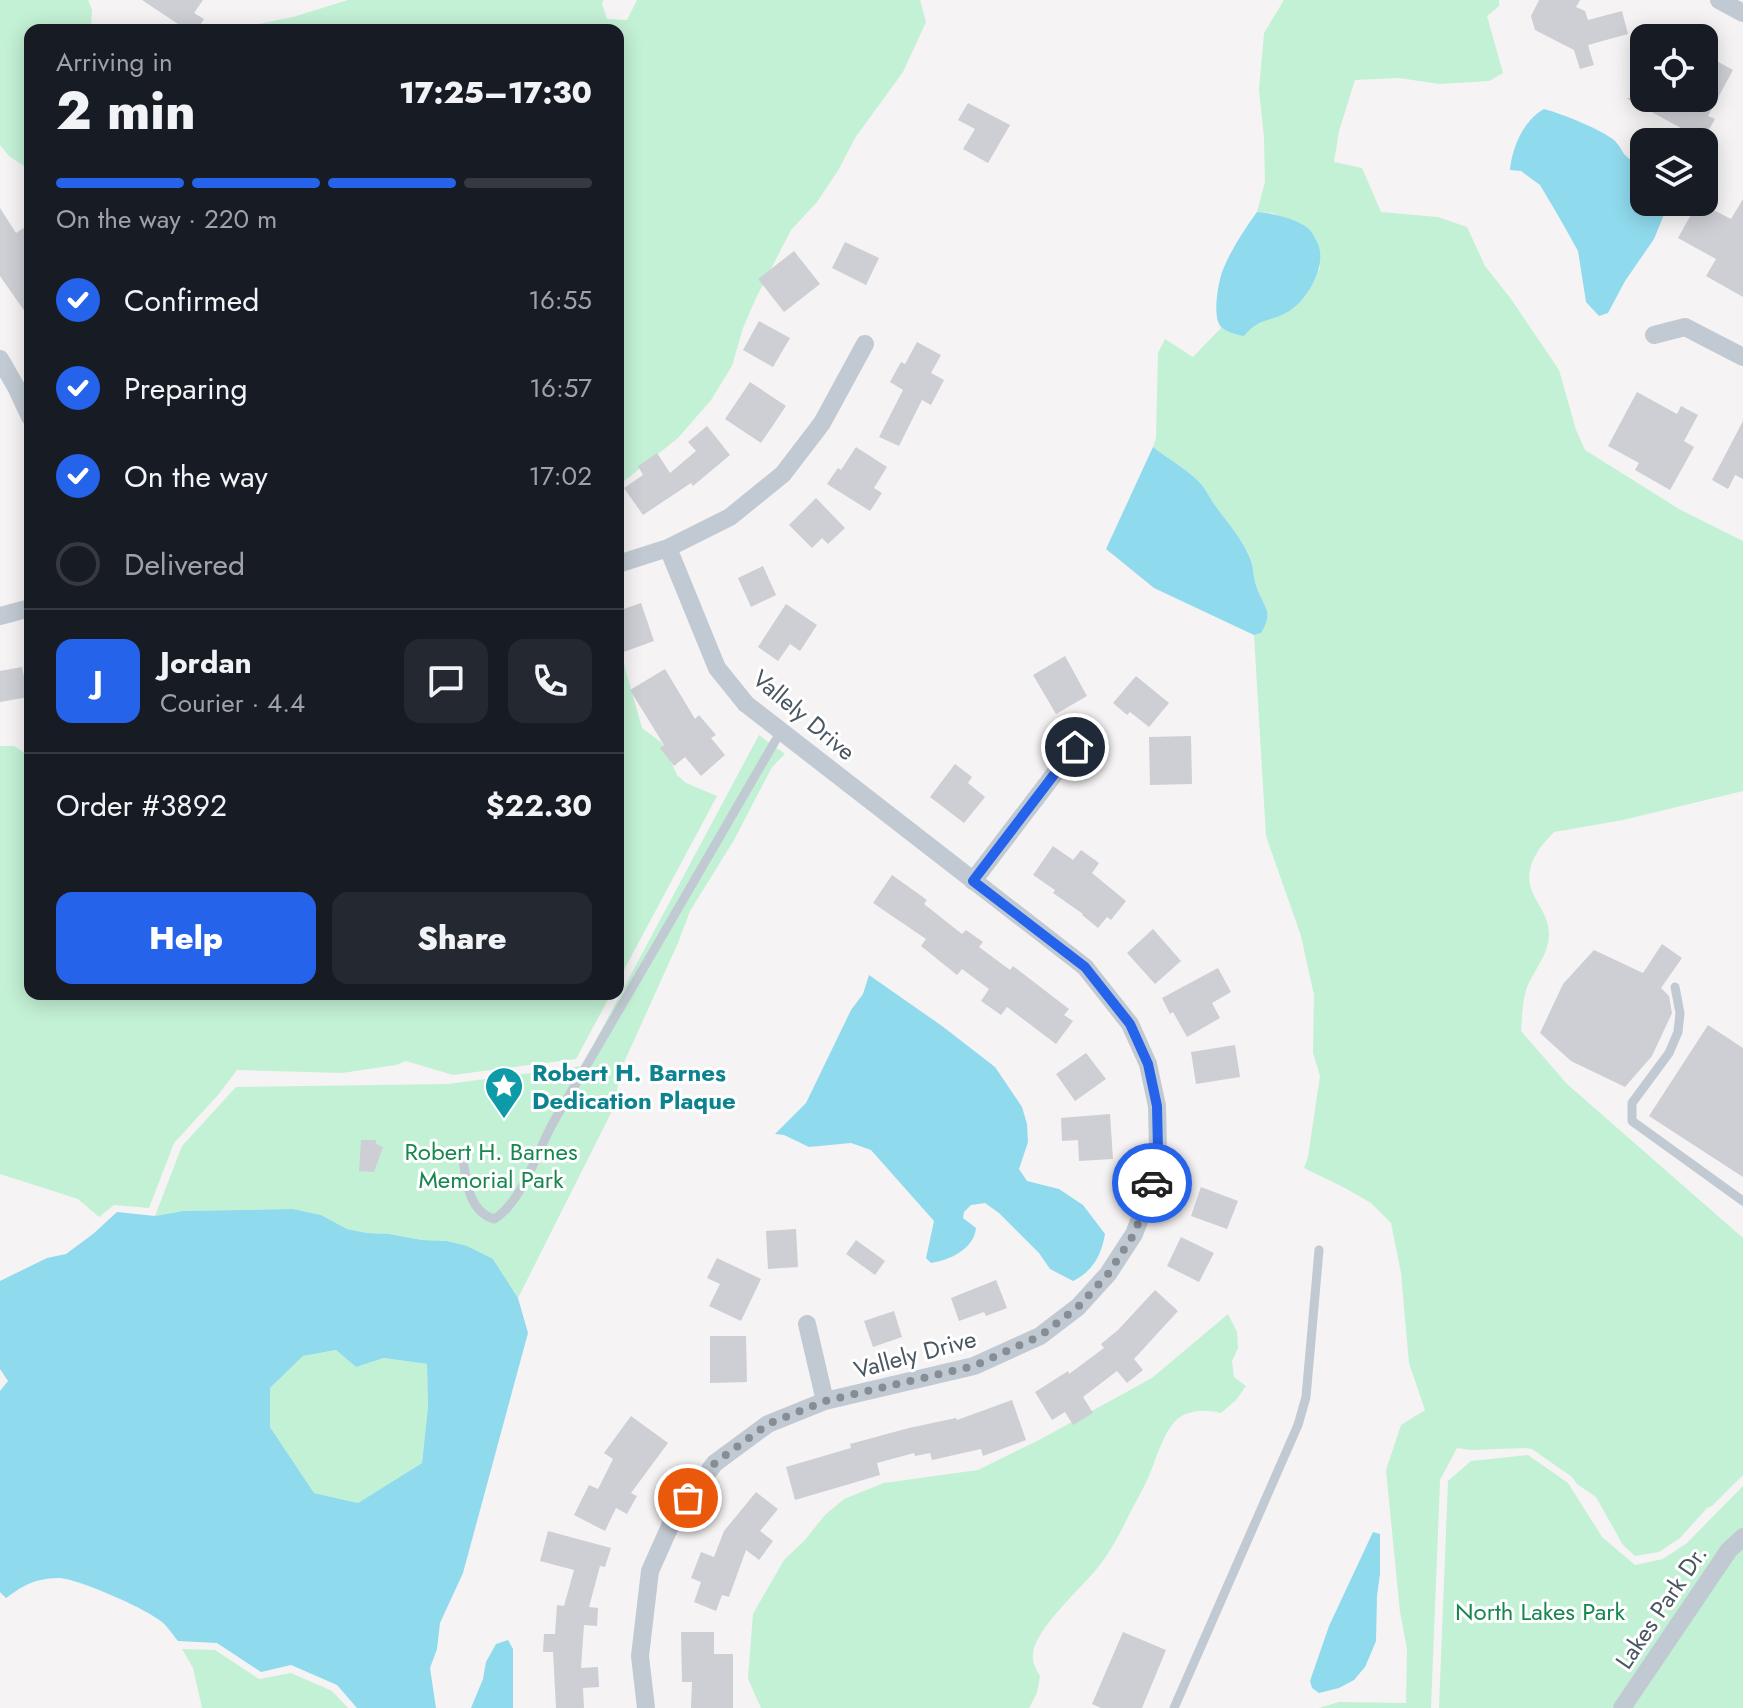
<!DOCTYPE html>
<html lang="en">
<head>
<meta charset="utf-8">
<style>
	:root { --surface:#171b24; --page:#242831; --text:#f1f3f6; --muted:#9ea1a6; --line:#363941; --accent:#2563eb }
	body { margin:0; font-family:Jost,sans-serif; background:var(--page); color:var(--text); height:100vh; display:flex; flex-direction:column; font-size:30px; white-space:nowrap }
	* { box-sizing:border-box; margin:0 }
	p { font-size:26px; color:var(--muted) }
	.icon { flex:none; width:44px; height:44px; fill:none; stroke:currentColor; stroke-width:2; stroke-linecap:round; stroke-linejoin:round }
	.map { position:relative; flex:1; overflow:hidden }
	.details { position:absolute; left:24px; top:24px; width:600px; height:976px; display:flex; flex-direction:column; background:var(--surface); border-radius:16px; box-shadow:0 4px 20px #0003 }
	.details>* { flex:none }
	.tools { position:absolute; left:1630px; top:24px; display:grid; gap:16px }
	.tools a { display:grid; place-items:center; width:88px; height:88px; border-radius:16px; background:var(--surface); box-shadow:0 4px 20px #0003; font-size:40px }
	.pin { position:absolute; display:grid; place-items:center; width:68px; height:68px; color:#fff; margin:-34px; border:4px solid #fff; border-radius:50%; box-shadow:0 2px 8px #0007 }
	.courier { position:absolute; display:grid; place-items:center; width:80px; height:80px; margin:-40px; border:6px solid #2563eb; border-radius:50%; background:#fff; color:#222; box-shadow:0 2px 10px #0007 }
	.summary em { font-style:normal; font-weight:800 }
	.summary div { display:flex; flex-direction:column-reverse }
	.summary { display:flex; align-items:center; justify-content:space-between; height:136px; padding:0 32px }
	h1 { font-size:52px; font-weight:800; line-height:60px }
	.bar { display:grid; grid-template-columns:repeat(4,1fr); gap:12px 8px; align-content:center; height:96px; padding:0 32px }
	.bar i { height:10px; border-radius:6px; background:var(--line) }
	.bar .current { background:var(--accent) }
	.bar p { grid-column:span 4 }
	.line { display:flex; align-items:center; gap:20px; padding:0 32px; border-top:2px solid var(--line) }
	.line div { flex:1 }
	.round { display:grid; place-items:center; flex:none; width:84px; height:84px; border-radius:16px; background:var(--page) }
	ol { padding:0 32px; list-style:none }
	li { display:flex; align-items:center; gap:24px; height:88px }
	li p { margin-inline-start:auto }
	li .icon { padding:8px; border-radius:50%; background:var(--accent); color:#fff; stroke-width:4 }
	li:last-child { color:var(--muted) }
	li i { width:44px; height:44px; border:4px solid var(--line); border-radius:50% }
	.primary-button { display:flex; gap:16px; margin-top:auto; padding:16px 32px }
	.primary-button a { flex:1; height:92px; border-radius:16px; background:var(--accent); color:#fff; font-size:32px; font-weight:800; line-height:92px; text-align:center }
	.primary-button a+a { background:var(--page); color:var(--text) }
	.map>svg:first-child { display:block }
	.green { fill:#c3f1d5 }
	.water { fill:#90daee; fill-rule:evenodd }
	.building { fill:#cdcfd5 }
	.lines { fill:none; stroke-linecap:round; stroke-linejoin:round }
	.service { stroke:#c1cad2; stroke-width:9 }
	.minor { stroke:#c1cad2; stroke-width:18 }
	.done { stroke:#868d94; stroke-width:8; stroke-dasharray:0 14.4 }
	.route { stroke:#2563eb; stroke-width:10 }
	.labels { text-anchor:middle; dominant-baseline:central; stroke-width:6; stroke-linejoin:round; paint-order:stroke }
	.street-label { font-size:24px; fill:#4a5661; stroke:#fff }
	.culture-label { font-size:24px; font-weight:bold; fill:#0d838f; stroke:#fff; text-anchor:start }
	.park-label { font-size:24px; fill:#17864f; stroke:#fff }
</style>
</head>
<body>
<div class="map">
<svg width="1743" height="1708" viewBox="0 0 1743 1708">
	<rect width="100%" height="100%" fill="#f5f3f3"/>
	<!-- green -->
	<path class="green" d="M0,0H88L92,10L91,30H30V170L9,156L0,145Z
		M348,0H603L602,4L607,19L627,20L637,0H920L926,22L903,72L855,138L839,169L817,202L791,230L756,298L743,328L732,366L711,400L678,438L618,486V30H230L293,17Z
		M1284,0H1499V6L1487,16L1503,73L1489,81L1440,84L1399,78L1355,80L1339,131L1334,162L1362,168L1381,212L1438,217L1467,227L1485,266L1511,299L1559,370L1576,430L1585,450L1679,509L1743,541V791L1623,820L1554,832C1548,838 1542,845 1538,851C1511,895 1556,905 1548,943C1544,962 1529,976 1525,994C1522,1006 1522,1019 1521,1031L1567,1084L1743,1238V1475L1712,1506L1707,1508L1680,1538L1659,1552L1635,1556L1623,1545L1596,1497L1577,1484L1572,1477L1532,1449L1526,1448L1471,1450L1457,1448L1440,1480L1431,1708H1319L1339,1702L1406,1703L1407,1649L1400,1612L1386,1470L1401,1425L1425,1410L1409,1363L1401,1273L1391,1223L1371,1203L1345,1188L1304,1168L1308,1157L1320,1076L1313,1053L1314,995L1301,936L1266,836L1254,635L1261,633C1274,612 1265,608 1257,588C1253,578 1254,566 1250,557C1241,536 1225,520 1212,501C1209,496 1206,490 1202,485C1189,470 1168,459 1153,447L1156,438L1158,353L1165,339L1193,357L1222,327L1237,335L1253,326L1291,310L1306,295L1320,268L1310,230L1273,213L1257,212L1265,182L1264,137L1259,90L1264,33Z
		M618,628L624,651V664L642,728L662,743L677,775L686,783L717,796L618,981Z
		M759,735L785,754L772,767L734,840L690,911L678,943L621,1069L614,1107L518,1298L493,1259L447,1241L422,1240L389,1234L367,1233L347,1229L321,1215L293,1209L183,1211L155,1216L182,1146L236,1087L448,1084L582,1066Z
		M0,746H14L30,756V994H611L576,1059L453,1075L406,1061L396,1065L342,1073L237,1070L218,1095L174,1143L149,1208L114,1205L99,1217L78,1199L0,1174Z
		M1228,1314L1237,1332L1238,1348L1232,1361L1234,1377L1246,1386L1236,1400L1221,1413C1208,1410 1193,1409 1180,1417C1164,1428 1156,1460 1149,1476C1144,1487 1138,1498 1132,1509C1123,1527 1114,1546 1102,1562C1086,1585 1035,1627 1033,1654C1032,1663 1036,1669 1040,1676L1037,1693L1029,1708H761L748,1679L753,1614L784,1560L804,1541L825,1515L844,1499L884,1483L978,1470L1041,1439L1152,1378Z
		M336,1350L356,1367L384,1358L427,1364L428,1407L422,1463L358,1503L314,1493L270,1427V1388L303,1356Z
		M1528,1455L1568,1483L1602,1537L1635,1565L1663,1559L1687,1543L1743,1486V1708H1439L1448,1481L1471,1461Z
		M182,1649L215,1650L259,1679L291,1673L332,1691L348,1708H202L193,1668Z"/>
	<!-- water -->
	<path class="water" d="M1544,109C1560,113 1603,130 1615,141C1625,152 1621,156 1638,163L1644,160V202H1669L1654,239L1625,281L1608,313L1599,316L1586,302L1578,251L1559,217L1540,185L1521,171L1510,170C1512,147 1524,120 1544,109Z
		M1257,212C1272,213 1298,219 1309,229C1312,232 1314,236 1316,240C1329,261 1310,297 1291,310C1273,322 1259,317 1244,336C1237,335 1227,332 1221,327C1212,317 1218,284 1222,272C1230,251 1244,230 1257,212Z
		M1153,447C1168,459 1189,470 1202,485C1206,490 1209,496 1212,501C1225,520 1241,536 1250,558C1254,567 1253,578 1257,588C1265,609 1274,612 1261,633L1254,635L1154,588L1106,549Z
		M869,975L942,1026L995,1067L1022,1107L1027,1124L1028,1142L1019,1169L1027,1181L1059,1189L1083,1205L1105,1234C1101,1256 1093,1271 1073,1281L1050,1269L1039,1253L999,1213L985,1203L971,1205L964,1212L963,1218L976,1228C974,1249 950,1260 931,1263L926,1258L934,1221L871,1150L851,1143L809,1147L784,1135L775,1134L806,1103L851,1010L863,994Z
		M293,1209L321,1215L347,1229L367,1233L389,1234L422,1240L447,1241L467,1246L493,1259L518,1298L528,1333L463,1573L440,1623L437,1649L430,1668L436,1708H357L337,1685L291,1665L261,1672L217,1643L178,1641C173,1635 168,1627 162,1622C147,1609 77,1578 58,1578C34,1579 24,1585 6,1598L0,1592V1391L8,1381L0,1369V1281L47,1258L66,1254L93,1234L117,1212L155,1216L183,1211ZM336,1350L356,1367L384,1358L427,1364L428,1407L422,1463L358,1503L314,1493L270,1427V1388L303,1356Z
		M1373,1532L1380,1534V1574L1377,1596L1376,1641L1371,1653L1365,1667L1354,1680L1339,1688L1319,1693L1312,1688L1310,1681L1329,1626Z
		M508,1640L513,1649V1708H471L483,1679L486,1662L496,1644Z"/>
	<!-- building -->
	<path class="building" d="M142,0H203L194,13L204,19L197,30H187Z
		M1539,0H1580L1576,7L1585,11L1588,20L1622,11L1628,34L1588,45L1594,65L1580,69L1574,50L1535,30L1531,16Z
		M1713,59L1733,70L1708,116L1715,119L1703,140L1626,98H1704V76Z
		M968,103L1010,125L988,163L963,149L975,129L958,120Z
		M1743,199V297L1706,276L1716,259L1678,238L1698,202L1731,219Z
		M0,208L16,233L30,224V319L0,276Z
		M845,242L879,258L866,285L832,268Z
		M794,251L820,284L784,312L758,279Z
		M759,321L790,338L773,367L743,350Z
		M917,342L941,355L931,373L944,380L931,405L922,400L899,446L879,437L903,390L890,382L901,362L905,364Z
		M750,382L786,406L761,443L725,419Z
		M1637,392L1677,414L1681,406L1698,415L1684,441L1694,447L1670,490L1635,470L1639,463L1608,446Z
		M1743,421V479L1735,475L1728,489L1712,480Z
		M707,426L730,455L693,486L691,483L643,515L624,488L643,475L638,466L657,453L670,473L696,451L688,442Z
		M856,447L887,467L874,488L882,493L870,511L827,484L838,468L841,470Z
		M816,498L845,528L828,544L822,538L812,548L789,525Z
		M763,566L776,595L751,607L738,578Z
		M641,603L654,641L618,654V611Z
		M786,604L817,625L800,651L790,644L778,661L758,647Z
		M1065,656L1087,696L1056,714L1033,675Z
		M22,667L28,697L0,702V671Z
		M665,669L695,719L699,715L716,735L711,738L725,755L701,776L685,757L674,766L660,748L664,745L630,690Z
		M1136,676L1169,703L1149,727L1130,712L1127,715L1113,703Z
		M1191,736L1192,784L1150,785L1149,737Z
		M955,764L972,777L968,783L985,797L964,823L930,797Z
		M1053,846L1073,860L1081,850L1099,863L1092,873L1126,901L1111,920L1107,917L1098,928L1082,915L1083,914L1053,893L1055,890L1033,875Z
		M892,875L927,900L924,904L962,934L966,930L983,942L979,947L1010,970L1013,966L1069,1009L1064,1015L1073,1021L1056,1044L1007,1007L1001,1015L981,1001L989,989L962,969L957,975L921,946L926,939L873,903Z
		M1153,929L1181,961L1155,984L1127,953Z
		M1662,944L1682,958L1661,988L1669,996L1672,1013L1652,1056L1625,1087L1571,1061L1540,1033L1563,984L1594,950L1643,973Z
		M1218,968L1231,992L1212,1003L1220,1018L1187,1037L1173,1012L1170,1014L1162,998Z
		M1708,1025L1743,1048V1177L1649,1116Z
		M1235,1045L1240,1077L1196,1084L1191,1052Z
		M1086,1053L1106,1079L1075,1101L1056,1074Z
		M1110,1114L1113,1159L1079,1161L1078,1140L1062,1141L1061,1118Z
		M361,1140H376V1144L383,1147L374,1172L359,1171Z
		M1201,1187L1238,1201L1227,1229L1191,1216Z
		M796,1229L798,1267L768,1269L766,1231Z
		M1181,1237L1214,1253L1199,1282L1167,1266Z
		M856,1240L885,1261L875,1275L846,1254Z
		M717,1258L761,1279L741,1321L709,1306L720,1284L707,1278Z
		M996,1280L1007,1308L986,1316L984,1312L959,1321L951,1298Z
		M1155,1290L1178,1311L1134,1359L1143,1370L1127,1383L1117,1371L1083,1397L1093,1413L1073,1425L1065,1412L1052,1420L1035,1392L1068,1371L1069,1374L1104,1348L1101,1344L1118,1330Z
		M894,1311L902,1337L873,1347L864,1321Z
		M710,1336H746L747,1382L710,1383Z
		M1012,1400L1026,1440L983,1456L981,1449L932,1460L930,1453L915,1456L914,1453L877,1463L880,1475L795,1500L786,1467L851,1448L850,1444L909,1428L956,1418L957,1420Z
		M631,1416L668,1443L631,1493L637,1496L627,1514L616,1508L605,1531L574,1515L589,1485L598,1489L613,1459L604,1453Z
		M756,1492L778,1509L760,1531L773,1541L759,1560L746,1550L729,1597L722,1595L716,1611L694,1602L701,1582L691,1578L701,1552L714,1557L724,1531Z
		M548,1531L611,1548L605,1567L600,1566L589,1607L598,1608L597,1626L584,1625L581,1668L598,1667L599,1687L583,1688L584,1708H556L553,1652H543L544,1634H555L557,1605L564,1606L574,1570L540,1561Z
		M681,1632H714V1654H733V1708H691L692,1682H682Z
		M1123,1632L1166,1650L1142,1708H1101L1092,1704Z"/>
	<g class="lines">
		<!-- service -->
		<path class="service" d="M1675,987L1680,1013L1678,1032L1669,1053L1632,1103V1121L1743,1201
			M462,1153C466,1177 467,1211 494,1219C522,1203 538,1149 554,1121C630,991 706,862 781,731
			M1174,1708L1298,1425L1306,1397L1319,1250"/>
		<!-- minor -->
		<path class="minor" d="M1719,0L1743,13
			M1654,335L1685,327L1743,357
			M0,359L16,387L30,417
			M618,564L668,548L730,517L783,474L822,423L865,344
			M0,616L30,608
			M973,881L1075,747
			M807,1324L825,1401
			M646,1708L640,1656L650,1571L675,1515L715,1463L768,1424L825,1401L974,1366L1040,1336L1078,1307L1108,1274L1134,1234L1150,1193L1158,1150L1157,1106L1148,1064L1130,1024L1085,967L746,704L717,668L668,548
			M1622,1708L1729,1550L1743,1537"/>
	</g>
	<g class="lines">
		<!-- done -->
		<path class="done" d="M688,1498L715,1463L768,1424L825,1401L974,1366L1040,1336L1078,1307L1108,1274L1134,1234L1150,1193L1152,1183"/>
		<!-- route -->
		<path class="route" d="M1075,747L973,881L1085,967L1130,1024L1148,1064L1157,1106L1158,1150L1152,1183"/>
	</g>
	<!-- icons -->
	<defs>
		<symbol id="sight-pin" viewBox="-11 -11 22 30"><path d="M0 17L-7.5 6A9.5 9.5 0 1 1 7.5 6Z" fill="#0f9aa8" stroke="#fff"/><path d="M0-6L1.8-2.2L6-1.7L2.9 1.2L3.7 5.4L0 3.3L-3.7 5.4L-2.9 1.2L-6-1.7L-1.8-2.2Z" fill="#fff"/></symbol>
	</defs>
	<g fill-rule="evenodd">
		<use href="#sight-pin" x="482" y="1064" width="44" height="60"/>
	</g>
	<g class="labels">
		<!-- street labels -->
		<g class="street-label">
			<text transform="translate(804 715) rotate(40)">Vallely Drive</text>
			<text transform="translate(915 1354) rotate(-15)">Vallely Drive</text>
			<text transform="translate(1661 1607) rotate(-56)">Lakes Park Dr.</text>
		</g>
		<!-- culture labels -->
		<g class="culture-label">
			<text x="532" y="1072">Robert H. Barnes<tspan x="532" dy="28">Dedication Plaque</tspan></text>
		</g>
		<!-- park labels -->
		<g class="park-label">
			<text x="491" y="1151">Robert H. Barnes<tspan x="491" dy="28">Memorial Park</tspan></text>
			<text x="1540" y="1611">North Lakes Park</text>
		</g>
	</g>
</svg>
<div class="tools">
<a><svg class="icon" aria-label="locate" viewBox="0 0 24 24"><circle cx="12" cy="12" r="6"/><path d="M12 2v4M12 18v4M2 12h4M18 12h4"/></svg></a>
<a><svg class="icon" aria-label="layers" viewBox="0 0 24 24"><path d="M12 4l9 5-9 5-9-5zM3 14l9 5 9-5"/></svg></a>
</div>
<div class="pin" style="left:688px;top:1498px;background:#ea580c"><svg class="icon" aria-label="bag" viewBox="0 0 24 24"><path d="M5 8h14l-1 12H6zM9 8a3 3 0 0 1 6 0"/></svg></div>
<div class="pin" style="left:1075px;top:747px;background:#1f2937"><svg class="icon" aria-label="home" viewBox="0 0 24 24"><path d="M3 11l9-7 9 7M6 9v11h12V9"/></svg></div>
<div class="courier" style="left:1152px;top:1183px"><svg class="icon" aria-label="car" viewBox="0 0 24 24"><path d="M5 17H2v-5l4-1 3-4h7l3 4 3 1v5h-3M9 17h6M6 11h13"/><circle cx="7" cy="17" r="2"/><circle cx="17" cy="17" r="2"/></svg></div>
<section class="details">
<div class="summary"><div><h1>2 min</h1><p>Arriving in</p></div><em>17:25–17:30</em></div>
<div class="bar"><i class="current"></i><i class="current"></i><i class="current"></i><i></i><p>On the way · 220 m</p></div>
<ol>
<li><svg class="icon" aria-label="check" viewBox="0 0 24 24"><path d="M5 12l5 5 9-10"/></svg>Confirmed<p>16:55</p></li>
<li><svg class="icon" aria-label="check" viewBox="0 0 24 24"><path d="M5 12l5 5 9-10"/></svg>Preparing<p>16:57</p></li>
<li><svg class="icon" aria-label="check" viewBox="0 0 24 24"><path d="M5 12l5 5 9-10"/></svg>On the way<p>17:02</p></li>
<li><i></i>Delivered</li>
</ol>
<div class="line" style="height:144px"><b class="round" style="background:var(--accent);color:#fff">J</b><div><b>Jordan</b><p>Courier · 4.4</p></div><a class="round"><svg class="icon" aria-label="chat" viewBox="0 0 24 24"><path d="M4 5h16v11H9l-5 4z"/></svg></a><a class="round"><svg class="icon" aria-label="phone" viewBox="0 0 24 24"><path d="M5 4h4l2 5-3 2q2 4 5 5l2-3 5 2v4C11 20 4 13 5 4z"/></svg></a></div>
<div class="line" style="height:104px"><div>Order #3892</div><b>$22.30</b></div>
<div class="primary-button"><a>Help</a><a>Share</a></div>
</section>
</div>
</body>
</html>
